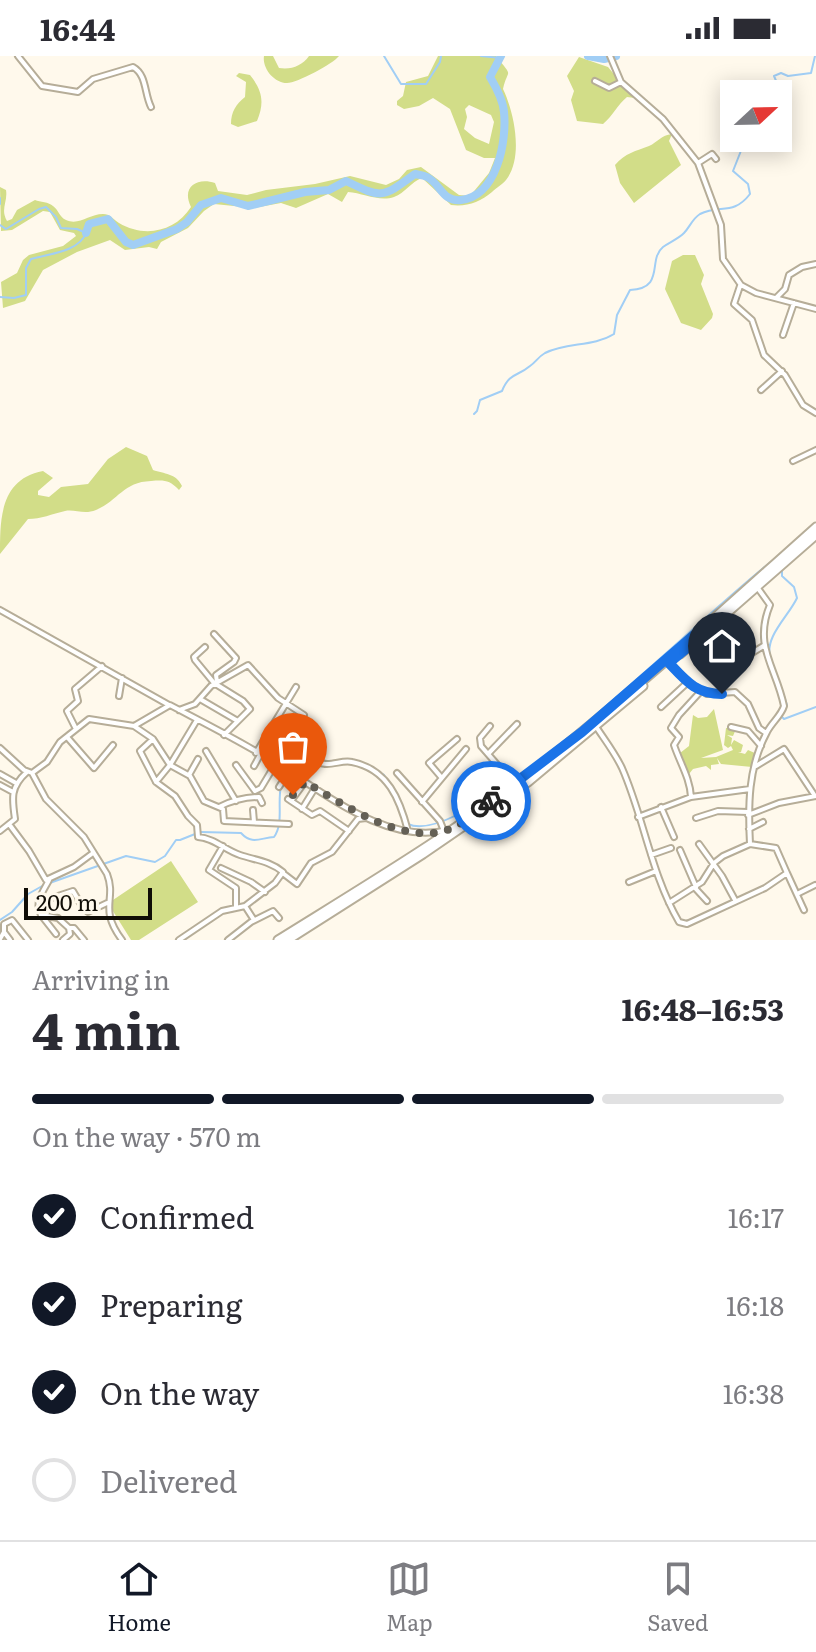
<!DOCTYPE html>
<html lang="en">
<head>
<meta charset="utf-8">
<style>
	:root { --surface:#fff; --page:#f7f7f7; --text:#2b2b33; --muted:#7c7c81; --line:#e1e1e2; --accent:#111827 }
	body { margin:0; font-family:Literata,serif; background:var(--page); color:var(--text); height:100vh; display:flex; flex-direction:column; font-size:30px; white-space:nowrap }
	* { box-sizing:border-box; margin:0 }
	p { font-size:26px; color:var(--muted) }
	.icon { flex:none; width:44px; height:44px; fill:none; stroke:currentColor; stroke-width:2; stroke-linecap:round; stroke-linejoin:round }
	.map { position:relative; height:884px; overflow:hidden }
	.panel { display:flex; flex-direction:column; background:var(--surface); flex:1 }
	.panel>* { flex:none }
	.needle { width:52px; rotate:68deg }
	.controls { position:absolute; left:720px; top:24px; display:grid; gap:16px }
	.controls a { display:grid; place-items:center; width:72px; height:72px; border-radius:0px; background:var(--surface); box-shadow:0 4px 20px #0003; font-size:40px }
	.scale { position:absolute; left:24px; bottom:20px; width:128px; box-sizing:border-box; padding-left:8px; border:4px solid #100d06; border-top:0; font-size:22px; line-height:28px; white-space:nowrap; color:#100d06; -webkit-text-stroke:6px #fff9ec; paint-order:stroke }
	.pin { position:absolute; display:grid; place-items:center; width:68px; height:68px; color:#fff; margin:-82px -34px; border-radius:50% 50% 50% 0; rotate:-45deg; box-shadow:0 0 8px #0007 }
	.pin .icon { rotate:45deg }
	.courier { position:absolute; display:grid; place-items:center; width:80px; height:80px; margin:-40px; border:6px solid #1a73e8; border-radius:50%; background:#fff; color:#222; box-shadow:0 2px 10px #0007 }
	.head em { font-style:normal; font-weight:700 }
	.head div { display:flex; flex-direction:column-reverse }
	.head { display:flex; align-items:center; justify-content:space-between; height:136px; padding:0 32px }
	h1 { font-size:52px; font-weight:700; line-height:60px }
	.bar { display:grid; grid-template-columns:repeat(4,1fr); gap:12px 8px; align-content:center; height:96px; padding:0 32px }
	.bar i { height:10px; border-radius:6px; background:var(--line) }
	.bar .on { background:var(--accent) }
	.bar p { grid-column:span 4 }
	ol { padding:0 32px; list-style:none }
	li { display:flex; align-items:center; gap:24px; height:88px }
	li p { margin-inline-start:auto }
	li .icon { padding:8px; border-radius:50%; background:var(--accent); color:#fff; stroke-width:4 }
	li:last-child { color:var(--muted) }
	li i { width:44px; height:44px; border:4px solid var(--line); border-radius:50% }
	.status { display:flex; justify-content:space-between; align-items:center; height:56px; padding:0 40px; background:var(--surface); direction:ltr }
	.status svg { height:22px; fill:currentColor }
	.tab-bar { display:flex; justify-content:space-around; align-items:center; height:112px; border-top:2px solid var(--line); background:var(--surface); font-size:22px; color:var(--muted) }
	.tab-bar a { display:grid; justify-items:center; gap:4px }
	.tab-bar .on { color:var(--accent) }
	.map>svg:first-child { display:block }
	.green { fill:#d2dd88; fill-rule:evenodd }
	.lines { fill:none; stroke-linecap:round; stroke-linejoin:round }
	.stream { stroke:#a1cef5; stroke-width:2 }
	.river { stroke:#a1cef5; stroke-width:8 }
	.minor-casing { stroke:#b6ad98; stroke-width:8 }
	.highway-casing { stroke:#b6ad98; stroke-width:11 }
	.minor { stroke:#fff; stroke-width:4 }
	.highway { stroke:#fff; stroke-width:7 }
	.done { stroke:#646056; stroke-width:8; stroke-dasharray:0 14.4 }
	.route { stroke:#1a73e8; stroke-width:10 }
</style>
</head>
<body>
<div class="status"><b>16:44</b><svg viewBox="0 0 49 12"><path d="M0 12V9h3v3zM5 12V6h3v6zM10 12V3h3v9zM15 12V0h3v12zM26 1h20v11H26zM47 4h2v5h-2z"/></svg></div>
<div class="map">
<svg width="816" height="884" viewBox="0 0 816 884">
	<rect width="100%" height="100%" fill="#fff9ec"/>
	<!-- green -->
	<path class="green" d="M264,0H273L279,12C291,14 302,10 309,0H339C333,8 297,27 287,27C274,27 262,12 264,0Z
		M438,0H496C514,23 508,11 503,33C514,56 524,101 506,124C503,128 496,132 492,136C480,146 467,151 451,149L422,122C411,126 405,137 394,141C379,146 363,137 348,136L342,146L328,138L296,152L281,147L254,152L214,148L204,155L188,172L161,186L157,193L149,191L125,194L110,184L77,196L43,214L25,245L3,252L1,226L17,217L23,204L29,199L63,190L76,180L74,177L60,174L50,156L43,155L12,174L1,175L0,131L6,134C8,146 0,153 7,165L12,163L17,154L35,144C40,146 49,146 53,150C59,154 59,161 66,164C79,170 89,158 103,158C110,158 113,163 119,167C144,182 175,176 191,151C181,131 197,121 215,127L218,135L247,139L266,134L315,128L350,120L386,129L399,123L407,114L421,111L459,139L470,140L489,117L495,102H484L466,94L450,53L433,42L419,50L404,53L397,49V45L403,40L406,26L428,20ZM469,49L491,59L494,66L489,88L475,82L464,73L467,61L465,53Z
		M579,1L608,11L628,35L636,39L635,42L627,41C617,49 613,60 603,68L577,65L571,44L574,35L567,20Z
		M239,17L250,19C262,34 265,46 257,65L238,71L231,68C231,56 236,48 245,41L246,26L236,20Z
		M672,78L669,85L681,109L634,147L620,127L615,109C625,97 636,95 649,90C658,86 661,79 672,78Z
		M683,199H695L704,219L701,228L713,258L712,262L701,274L681,267L665,233L672,205Z
		M126,391L147,400L153,414C164,418 176,417 182,430L179,434C169,424 165,424 151,425C123,426 119,444 96,454C84,459 75,453 65,455C52,458 41,463 28,463L0,498C0,463 0,423 43,415L53,422L38,435V439L49,441L61,431L88,428L108,403Z
		M714,653L723,694L701,702L716,701L733,694L731,690L728,692L724,689L726,672L736,673L733,680L727,679L732,682L731,689L734,684L743,689L741,696H738L745,698L748,694L757,698L752,711L721,708L717,702L719,708L711,709V714L706,710L693,713L689,718L680,697L689,690L693,659L698,662L707,661Z
		M171,805L198,846L139,884H131L111,852L110,846Z"/>
	<g class="lines">
		<!-- stream -->
		<path class="stream" d="M384,0L401,28H426L440,6L441,0
			M481,0L500,2
			M778,69L789,61V55L774,20L781,17L788,20L811,17L815,0
			M0,142V148
			M0,169L6,173L39,153L46,151L56,161L61,172L77,173L86,177C79,196 48,198 31,203L26,212V239L14,242L0,241
			M474,358L477,355L480,344L502,335C510,316 517,321 530,310C536,306 538,301 545,297C567,286 593,291 614,278L617,259L630,234C666,232 647,204 663,191C670,186 678,183 684,177C690,171 692,163 700,158C720,148 733,160 750,138L748,128L733,115L746,82
			M770,601C765,580 788,561 797,542L794,531L782,520V511
			M782,634L787,649L781,660L784,663L816,651
			M365,709L384,719L388,726
			M408,768C469,797 717,543 775,503
			M201,776L241,777C252,789 260,782 274,781C284,767 277,748 281,730
			M0,864L12,856L28,838L44,829L126,800L155,806L165,800L176,784H180L195,778"/>
		<!-- river -->
		<path class="river" d="M588,0L604,3L616,0
			M86,177L89,168L108,163L126,186L133,189L177,173L187,166L201,149L221,142L248,150L305,136L329,134L346,125C383,143 382,142 415,118C419,119 423,119 427,121C441,128 442,146 461,144C497,140 507,85 504,56C503,44 496,31 490,21L501,0"/>
		<defs>
			<path id="minor" d="M18,0L42,30L78,36L93,23L133,11C147,19 144,37 151,51
				M610,0L621,26L663,63L698,107L721,169L723,203L741,229L756,237L816,253
				M595,25L609,32L621,26
				M698,107L712,98L716,103
				M740,230L734,248L752,264L764,299L785,319L803,349L816,357
				M776,242L785,233L789,219L802,211L816,208
				M783,279L794,247
				M761,334L782,315
				M793,405L816,394
				M0,554L169,649
				M214,578L236,602L234,606L216,619L217,626
				M205,591L194,601L195,604L214,627L243,645L250,653L224,679
				M669,607L688,626L707,638L735,636L748,648L759,672L766,677
				M734,608L765,589
				M119,640L122,622
				M200,643L236,664
				M661,651L688,626
				M179,654L195,648L211,630L248,609L278,642L304,659L279,709
				M197,664L170,709L156,726L175,740L188,760L197,769L198,781C214,782 225,794 240,799C255,804 270,805 283,816L275,827L245,850
				M595,669C604,683 615,697 622,712C644,762 651,818 679,866L687,868L765,832L787,817L776,792L750,788L723,800L714,807L702,826L669,847
				M134,670L153,683L170,709L190,720L204,745L223,753L224,765L289,768
				M490,670L480,682L481,690L515,729
				M731,671L748,675L761,690
				M76,673L67,655L78,645L75,633L102,610
				M67,681L94,712L113,689
				M153,683L140,695L156,726
				M0,692L24,714L32,717L47,706L60,686L89,663L134,670L170,649C206,668 244,687 279,709C327,739 388,789 448,774
				M206,695L236,745
				M256,697L296,631
				M488,698L517,668
				M236,709L255,735L261,732L276,707
				M254,710L260,699
				M756,710L784,693L815,740
				M32,717L46,743L84,781L107,818C117,844 98,852 122,884
				M397,717L440,765L444,775
				M0,718L16,727
				M293,718L309,704C315,705 321,708 327,708C336,708 344,704 352,706C388,713 400,744 408,775
				M189,719L198,703
				M441,721L429,707L457,683
				M0,729L13,736
				M279,731L288,717
				M691,741C690,722 680,707 674,689L679,681L671,672L679,659L701,635
				M288,743L312,759L320,755L349,775
				M291,745L305,726
				M422,746L466,693
				M219,751C231,745 246,741 259,741L262,747
				M661,751L674,781
				M302,753L315,732
				M253,754L254,766
				M748,759L779,747L816,740
				M638,761L691,741L750,733
				M696,762L718,755L748,756
				M9,768L29,795L46,824L74,811L93,797
				M749,773L763,766
				M0,775L15,763C12,743 10,731 27,716
				M699,788L722,820L735,844
				M750,788C748,750 748,711 767,676C772,666 781,660 784,650C776,611 753,590 770,549L757,531
				M223,790L209,814L236,832V851
				M680,794L696,831
				M651,799L671,792
				M221,812L251,826L265,836
				M787,817L804,854
				M284,818L297,828L311,807L332,796L358,763L366,762
				M49,824C43,836 34,846 41,859L58,862L69,872H74L84,884
				M629,826L656,815
				M695,832L707,845
				M797,838L815,829
				M52,842L73,835L83,852L88,856L107,847
				M41,859L56,878
				M4,876V868L12,864L28,884
				M0,883L4,876L10,884
				M63,884L70,878L69,872
				M179,884L222,855L245,850L254,864
				M228,884L251,866L273,855L279,862"/>
			<path id="highway" d="M680,598L816,479
				M278,884C363,831 457,775 536,713C633,637 724,553 816,471
				M288,884L423,798L528,726L643,630"/>
		</defs>
		<!-- minor casing -->
		<use href="#minor" class="minor-casing"/>
		<!-- highway casing -->
		<use href="#highway" class="highway-casing"/>
		<!-- minor -->
		<use href="#minor" class="minor"/>
		<!-- highway -->
		<use href="#highway" class="highway"/>
	</g>
	<g class="lines">
		<!-- done -->
		<path class="done" d="M293,739L305,726C343,748 404,791 450,773C465,767 478,755 491,745"/>
		<!-- route -->
		<path class="route" d="M491,745L582,676L694,579L698,583L669,607C686,625 696,638 722,638"/>
	</g>
</svg>
<div class="controls">
<a><svg class="needle" viewBox="-14 -14 28 28"><path d="M0-13l5 13h-10z" fill="#e53935"/><path d="M0 13l5-13h-10z" fill="#7c7c81"/></svg></a>
</div>
<div class="scale">200 m</div>
<div class="pin" style="left:293px;top:739px;background:#ea580c"><svg class="icon" aria-label="bag" viewBox="0 0 24 24"><path d="M5 8h14l-1 12H6zM9 8a3 3 0 0 1 6 0"/></svg></div>
<div class="pin" style="left:722px;top:638px;background:#1f2937"><svg class="icon" aria-label="home" viewBox="0 0 24 24"><path d="M3 11l9-7 9 7M6 9v11h12V9"/></svg></div>
<div class="courier" style="left:491px;top:745px"><svg class="icon" aria-label="bike" viewBox="0 0 24 24"><circle cx="6" cy="16" r="4"/><circle cx="18" cy="16" r="4"/><path d="M6 16l4-8h5l3 8M10 8l3 8H6M13 5h3"/></svg></div>
</div>
<section class="panel">
<div class="head"><div><h1>4 min</h1><p>Arriving in</p></div><em>16:48–16:53</em></div>
<div class="bar"><i class="on"></i><i class="on"></i><i class="on"></i><i></i><p>On the way · 570 m</p></div>
<ol>
<li><svg class="icon" aria-label="check" viewBox="0 0 24 24"><path d="M5 12l5 5 9-10"/></svg>Confirmed<p>16:17</p></li>
<li><svg class="icon" aria-label="check" viewBox="0 0 24 24"><path d="M5 12l5 5 9-10"/></svg>Preparing<p>16:18</p></li>
<li><svg class="icon" aria-label="check" viewBox="0 0 24 24"><path d="M5 12l5 5 9-10"/></svg>On the way<p>16:38</p></li>
<li><i></i>Delivered</li>
</ol>
</section>
<nav class="tab-bar">
<a class="on"><svg class="icon" aria-label="home" viewBox="0 0 24 24"><path d="M3 11l9-7 9 7M6 9v11h12V9"/></svg>Home</a>
<a><svg class="icon" aria-label="map" viewBox="0 0 24 24"><path d="M3 6l6-2 6 2 6-2v14l-6 2-6-2-6 2zM9 4v14M15 6v14"/></svg>Map</a>
<a><svg class="icon" aria-label="saved" viewBox="0 0 24 24"><path d="M7 4h10v16l-5-4-5 4z"/></svg>Saved</a>
</nav>
</body>
</html>
